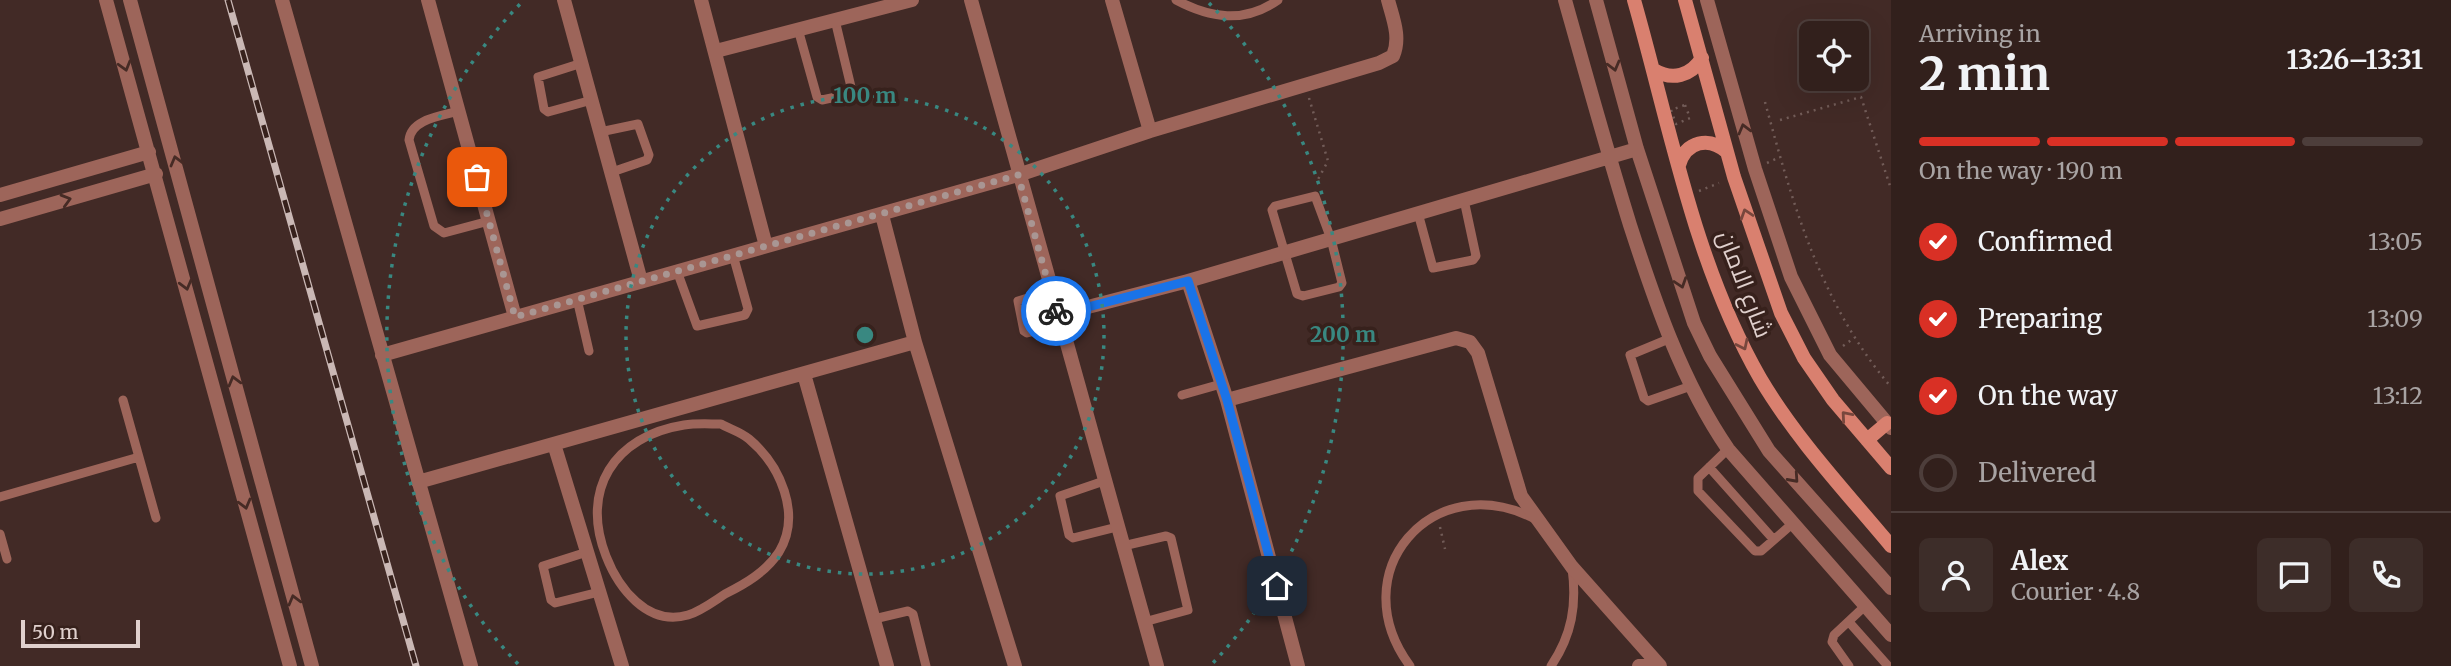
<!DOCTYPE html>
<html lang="en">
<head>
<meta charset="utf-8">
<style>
	:root { --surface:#32201c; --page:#3d2d29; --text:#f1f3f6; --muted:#a8a3a3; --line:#4d3e3b; --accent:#d93025 }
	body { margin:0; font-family:Merriweather,Cairo,serif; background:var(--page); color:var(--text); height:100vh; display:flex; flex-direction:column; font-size:26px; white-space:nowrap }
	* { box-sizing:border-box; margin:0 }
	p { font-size:23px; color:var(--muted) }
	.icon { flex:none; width:38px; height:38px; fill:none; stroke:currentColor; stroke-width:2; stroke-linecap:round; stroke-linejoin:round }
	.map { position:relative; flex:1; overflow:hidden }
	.details { display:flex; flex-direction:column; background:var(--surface); width:560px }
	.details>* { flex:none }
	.fabs { position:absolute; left:1799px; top:21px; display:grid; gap:14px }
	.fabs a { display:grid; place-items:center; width:70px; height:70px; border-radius:10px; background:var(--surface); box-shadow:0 7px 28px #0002,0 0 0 2px var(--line); font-size:35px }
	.scale { position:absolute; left:21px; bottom:18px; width:119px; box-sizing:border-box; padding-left:7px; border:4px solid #e0d0cd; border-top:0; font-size:19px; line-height:24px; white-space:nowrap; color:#e0d0cd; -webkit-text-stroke:5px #37211c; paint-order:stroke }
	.pin { position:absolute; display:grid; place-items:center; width:60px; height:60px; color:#fff; margin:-30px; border-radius:14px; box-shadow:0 4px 10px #0006 }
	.courier { position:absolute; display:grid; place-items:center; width:70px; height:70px; margin:-35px; border:5px solid #1a73e8; border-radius:50%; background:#fff; color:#222; box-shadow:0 2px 9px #0007 }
	.overview em { font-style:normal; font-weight:700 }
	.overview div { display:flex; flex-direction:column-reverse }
	.overview { display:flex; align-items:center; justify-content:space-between; height:119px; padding:0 28px }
	h1 { font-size:46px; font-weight:700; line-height:52px }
	.bar { display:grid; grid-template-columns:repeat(4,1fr); gap:10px 7px; align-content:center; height:84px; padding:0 28px }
	.bar i { height:9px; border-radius:5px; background:var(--line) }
	.bar .active { background:var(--accent) }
	.bar p { grid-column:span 4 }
	.line { display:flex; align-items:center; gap:18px; padding:0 28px; border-top:2px solid var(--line) }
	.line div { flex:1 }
	.round { display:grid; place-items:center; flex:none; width:74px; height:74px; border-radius:10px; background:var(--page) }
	ol { padding:0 28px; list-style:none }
	li { display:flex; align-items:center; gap:21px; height:77px }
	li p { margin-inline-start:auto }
	li .icon { padding:7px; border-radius:50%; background:var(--accent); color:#fff; stroke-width:4 }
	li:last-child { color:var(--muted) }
	li i { width:38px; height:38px; border:4px solid var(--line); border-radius:50% }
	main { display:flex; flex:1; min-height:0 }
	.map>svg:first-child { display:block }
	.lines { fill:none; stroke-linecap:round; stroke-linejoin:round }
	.path { stroke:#725c58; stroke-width:2.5; stroke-dasharray:2 5; stroke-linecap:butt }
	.lane { stroke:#9d655a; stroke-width:9 }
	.street { stroke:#9d655a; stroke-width:14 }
	.secondary { stroke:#d9806f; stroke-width:14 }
	.rail-casing { stroke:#cab8b5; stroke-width:7 }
	.rail { stroke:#37211c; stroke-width:4.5; stroke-dasharray:13; stroke-linecap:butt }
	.oneway { stroke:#462b25 }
	.oneway2 { stroke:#78473d }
	.done { stroke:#a99693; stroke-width:7; stroke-dasharray:0 12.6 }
	.route { stroke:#1a73e8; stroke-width:9 }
	.ring { fill:none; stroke:#398881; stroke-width:3.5; stroke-dasharray:3.5 7 }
	.labels { text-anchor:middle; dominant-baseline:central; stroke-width:7; stroke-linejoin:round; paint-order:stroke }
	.street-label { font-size:24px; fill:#e0d0cd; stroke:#37211c }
	.centre { fill:#398881; stroke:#37211c; stroke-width:3.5 }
	.ring-label { font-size:21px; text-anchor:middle; font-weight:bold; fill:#398881; stroke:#37211c; stroke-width:7; stroke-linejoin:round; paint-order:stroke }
</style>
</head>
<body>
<main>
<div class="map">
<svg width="1891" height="666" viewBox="0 0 1891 666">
	<rect width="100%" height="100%" fill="#422a26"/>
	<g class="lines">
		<!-- path -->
		<path class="path" d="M1309,98L1328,161L1316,183
			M1765,102C1793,205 1820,303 1891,387
			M1685,105L1690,118L1676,124L1671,110Z
			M1780,120L1861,97L1891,189
			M1767,163L1780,157
			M1699,191L1719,183
			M1843,346L1854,338
			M1440,527L1445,549"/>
		<!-- lane -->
		<path class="lane" d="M1176,0C1210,18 1244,24 1278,0
			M798,29L817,97L822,100L850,94L852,91L835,20
			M582,63L538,77L544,109L548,112L592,100
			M459,111C441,116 411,119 409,140L434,226L444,233L489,221
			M600,132L638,124L649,155L647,160L612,172
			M1315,196L1331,239L1342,283L1339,287L1303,296L1297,294L1272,210L1275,206Z
			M1418,213L1433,268L1473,260L1476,256L1464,200
			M677,271L697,326L745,315L748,309L733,255
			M1050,291L1018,301L1024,331L1027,333L1060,325
			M577,299L589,351
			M1671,338L1630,355L1644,398L1648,401L1691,386
			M1182,395L1221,384
			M123,400L156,518
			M721,424C730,429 741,432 749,439C780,465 802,514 779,552C766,572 745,584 725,594C714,601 701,611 688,615C647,627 618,587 606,556C580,490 614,436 684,425C696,423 709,424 721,424Z
			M1728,449L1698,478V491L1755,551H1761L1792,524
			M1709,467L1774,540
			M1104,481L1060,496L1069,535L1073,538L1117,527
			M0,497L139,457
			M0,534L7,559
			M1123,546L1166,536L1171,538L1188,610L1144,622
			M587,552L543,566L551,600L555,603L599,592
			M874,619L908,611L913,614L926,666
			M1849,622L1888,666
			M1410,666C1341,573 1432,466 1535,519
			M1551,666C1572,635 1577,605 1572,568
			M1849,666L1832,642L1834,635L1865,606"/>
		<!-- street -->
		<path class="street" d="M106,0L290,666
			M130,0L312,666
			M282,0L471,666
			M428,0L515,317
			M564,0L641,281
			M701,0L766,246
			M971,0L1157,666
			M1112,0L1150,131
			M1565,0C1586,75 1607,151 1630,225C1655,302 1682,382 1728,449L1891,635
			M1596,0L1637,149L1694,323L1710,356L1769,451L1891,588
			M1707,0L1755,169L1791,277L1830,355L1891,428
			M716,51L912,0
			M0,195L149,152
			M882,215L915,342L1015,666
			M0,219L156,174
			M1188,281L1227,400L1298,666
			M1057,315L1188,281L1637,149
			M382,355L1018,175L1150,131L1379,63L1393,56C1401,37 1393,19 1388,0
			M804,374L887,666
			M1227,400L1456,338L1470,342L1478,353L1521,496L1572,567L1660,666
			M554,444L622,666
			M418,482L915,342
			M1639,666L1657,663"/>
		<!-- secondary -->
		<path class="secondary" d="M1634,0C1670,126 1694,263 1760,378C1796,439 1846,492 1891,546
			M1685,0L1734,177L1781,313L1804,358L1833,400L1891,468
			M1654,70C1672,81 1691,76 1702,58
			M1679,165C1686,141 1709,136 1727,152
			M1867,440L1887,423"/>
		<defs>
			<path id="rail" d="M228,0L416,666"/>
		</defs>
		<!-- rail casing -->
		<use href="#rail" class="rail-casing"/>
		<!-- rail -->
		<use href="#rail" class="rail"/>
	</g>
	<!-- one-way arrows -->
	<defs><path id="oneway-chevron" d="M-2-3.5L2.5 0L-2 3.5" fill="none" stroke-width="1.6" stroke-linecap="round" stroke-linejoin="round" transform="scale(1.75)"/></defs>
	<g class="oneway">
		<use href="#oneway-chevron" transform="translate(125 66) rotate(74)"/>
		<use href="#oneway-chevron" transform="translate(1614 66) rotate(75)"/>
		<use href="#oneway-chevron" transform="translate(1744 129) rotate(-105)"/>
		<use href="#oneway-chevron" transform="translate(176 161) rotate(-105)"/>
		<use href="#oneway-chevron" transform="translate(66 200) rotate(-16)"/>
		<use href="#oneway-chevron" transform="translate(1681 283) rotate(72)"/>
		<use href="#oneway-chevron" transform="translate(186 285) rotate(75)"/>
		<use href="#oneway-chevron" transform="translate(234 381) rotate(-105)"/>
		<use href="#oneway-chevron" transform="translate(1794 478) rotate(48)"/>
		<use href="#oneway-chevron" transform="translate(245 504) rotate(75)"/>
		<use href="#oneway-chevron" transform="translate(294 600) rotate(-105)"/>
	</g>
	<g class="oneway2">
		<use href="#oneway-chevron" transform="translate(1746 214) rotate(-108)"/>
		<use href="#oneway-chevron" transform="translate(1743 345) rotate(64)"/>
		<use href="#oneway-chevron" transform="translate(1846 416) rotate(-131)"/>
	</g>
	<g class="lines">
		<!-- done -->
		<path class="done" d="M477,177L515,317L1018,175L1056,311"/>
		<!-- route -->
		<path class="route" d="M1056,311L1057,315L1188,281L1227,400L1277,586"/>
	</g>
	<!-- distance rings -->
	<g class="ring">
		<circle cx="865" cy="335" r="239"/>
		<path d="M518 664A478 478 0 0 1 521 3M1209 3A478 478 0 0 1 1212 664"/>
	</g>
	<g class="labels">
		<!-- street labels -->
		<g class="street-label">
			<text transform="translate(1745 284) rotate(69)">شارع الامان</text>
		</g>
	</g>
	<circle cx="865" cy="335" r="10" class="centre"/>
	<g class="ring-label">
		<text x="865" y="103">100 m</text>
		<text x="1343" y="342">200 m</text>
	</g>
</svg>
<div class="fabs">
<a><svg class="icon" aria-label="locate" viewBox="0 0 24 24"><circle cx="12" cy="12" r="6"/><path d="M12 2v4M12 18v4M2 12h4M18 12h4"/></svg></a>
</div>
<div class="scale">50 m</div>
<div class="pin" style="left:477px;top:177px;background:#ea580c"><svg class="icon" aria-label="bag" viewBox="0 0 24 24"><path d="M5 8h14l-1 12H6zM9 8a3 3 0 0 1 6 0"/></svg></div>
<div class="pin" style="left:1277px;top:586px;background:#1f2937"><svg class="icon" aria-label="home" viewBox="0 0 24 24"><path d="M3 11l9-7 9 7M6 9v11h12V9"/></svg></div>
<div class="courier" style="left:1056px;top:311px"><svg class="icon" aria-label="bike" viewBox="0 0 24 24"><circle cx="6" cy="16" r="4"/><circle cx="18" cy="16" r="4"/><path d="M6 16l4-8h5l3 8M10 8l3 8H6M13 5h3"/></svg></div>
</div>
<section class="details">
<div class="overview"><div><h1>2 min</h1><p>Arriving in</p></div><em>13:26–13:31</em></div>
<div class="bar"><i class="active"></i><i class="active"></i><i class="active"></i><i></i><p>On the way · 190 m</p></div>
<ol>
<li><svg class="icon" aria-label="check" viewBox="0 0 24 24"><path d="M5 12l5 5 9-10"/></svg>Confirmed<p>13:05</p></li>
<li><svg class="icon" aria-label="check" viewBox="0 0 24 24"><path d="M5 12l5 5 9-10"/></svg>Preparing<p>13:09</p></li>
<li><svg class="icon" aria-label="check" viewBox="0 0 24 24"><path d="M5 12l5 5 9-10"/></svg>On the way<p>13:12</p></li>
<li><i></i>Delivered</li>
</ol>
<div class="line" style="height:126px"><a class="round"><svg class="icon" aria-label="person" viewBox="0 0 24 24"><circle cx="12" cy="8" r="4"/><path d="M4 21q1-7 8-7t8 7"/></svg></a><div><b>Alex</b><p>Courier · 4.8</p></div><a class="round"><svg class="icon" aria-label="chat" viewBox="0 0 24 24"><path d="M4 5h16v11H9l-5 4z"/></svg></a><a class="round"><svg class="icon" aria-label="phone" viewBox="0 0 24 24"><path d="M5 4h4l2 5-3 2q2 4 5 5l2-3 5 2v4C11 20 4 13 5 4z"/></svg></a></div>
</section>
</main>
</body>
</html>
